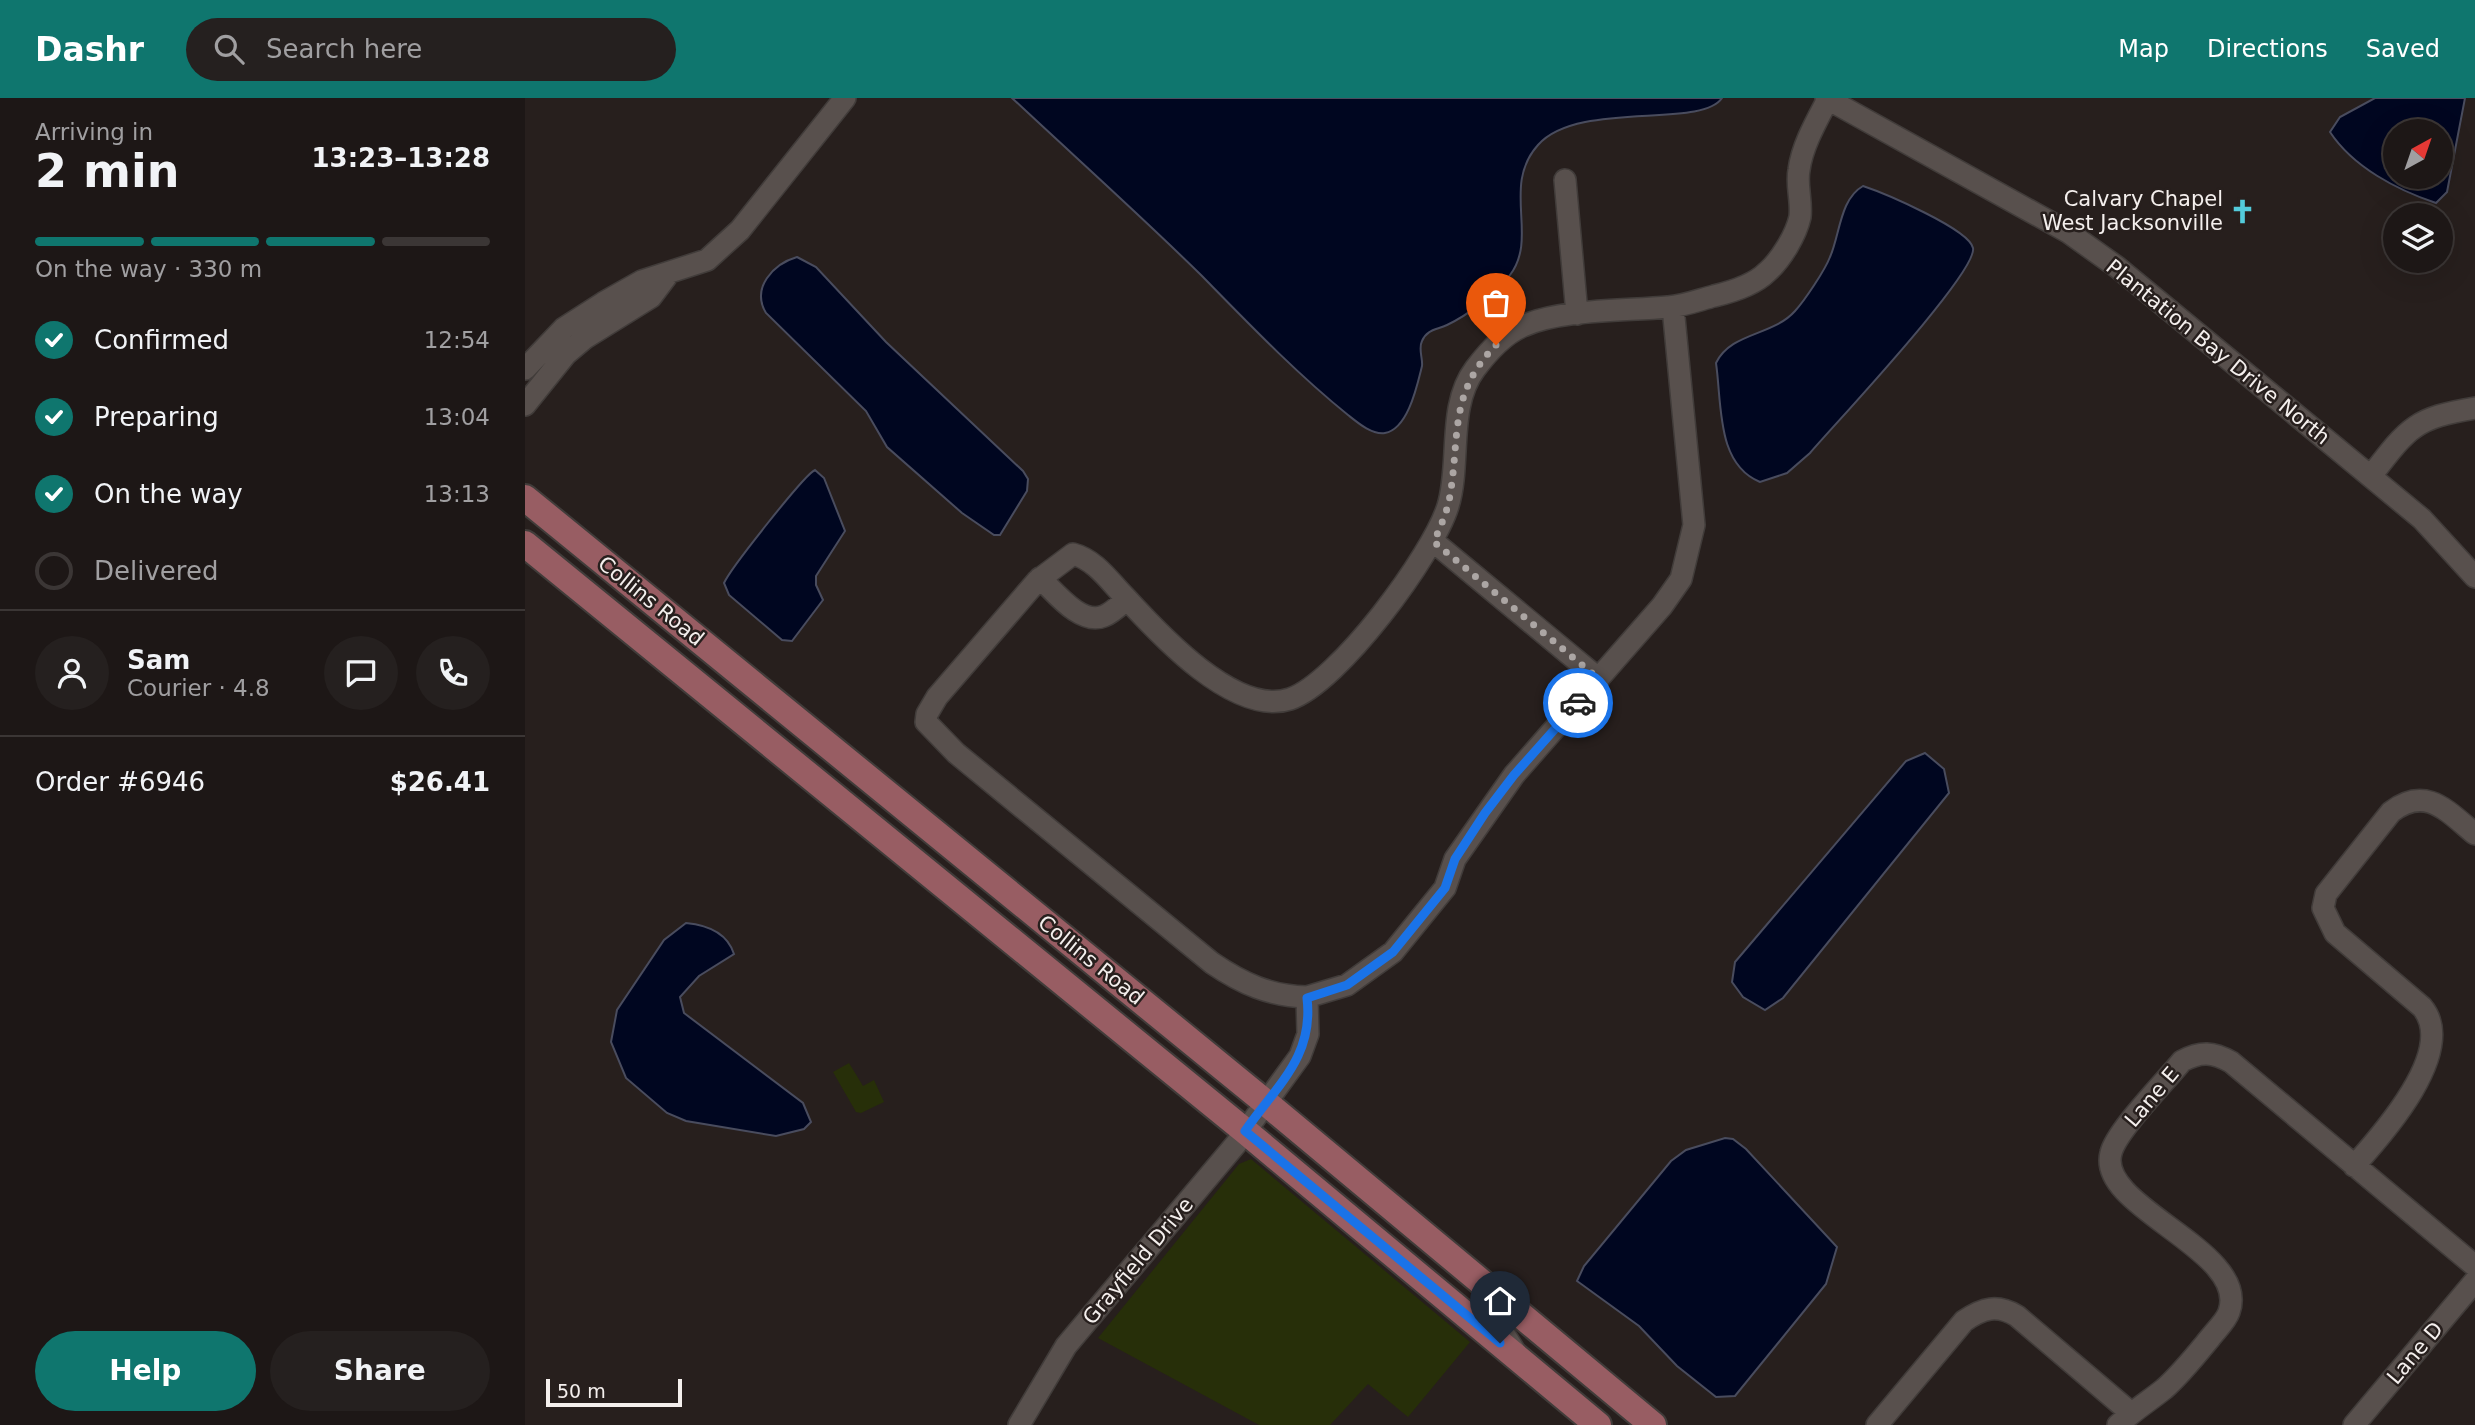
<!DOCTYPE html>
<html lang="en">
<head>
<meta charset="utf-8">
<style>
	:root { --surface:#1d1716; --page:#25201f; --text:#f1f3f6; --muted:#a09fa1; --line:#3b3635; --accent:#0f766e }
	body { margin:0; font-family:"DejaVu Sans",sans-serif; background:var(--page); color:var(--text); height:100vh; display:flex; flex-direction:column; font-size:26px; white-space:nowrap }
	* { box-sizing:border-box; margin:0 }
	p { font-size:23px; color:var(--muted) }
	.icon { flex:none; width:38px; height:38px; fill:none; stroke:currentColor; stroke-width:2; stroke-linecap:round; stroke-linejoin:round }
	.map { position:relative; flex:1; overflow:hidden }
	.panel { display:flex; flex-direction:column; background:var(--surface); width:525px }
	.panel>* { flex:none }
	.needle { width:46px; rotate:40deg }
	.buttons { position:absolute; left:1858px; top:21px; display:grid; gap:14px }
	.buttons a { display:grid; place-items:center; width:70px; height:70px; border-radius:50%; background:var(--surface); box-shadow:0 7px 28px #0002,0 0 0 2px var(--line); font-size:35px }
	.scale { position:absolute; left:21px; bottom:18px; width:136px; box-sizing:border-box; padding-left:7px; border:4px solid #f4efed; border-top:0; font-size:19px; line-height:24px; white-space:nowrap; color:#f4efed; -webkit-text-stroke:5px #271f1d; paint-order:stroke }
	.pin { position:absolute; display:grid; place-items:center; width:60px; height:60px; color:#fff; margin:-72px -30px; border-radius:50% 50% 50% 0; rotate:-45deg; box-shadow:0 0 7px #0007 }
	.pin .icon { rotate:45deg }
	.courier { position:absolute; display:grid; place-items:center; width:70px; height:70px; margin:-35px; border:5px solid #1a73e8; border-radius:50%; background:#fff; color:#222; box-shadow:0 2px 9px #0007 }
	.headline em { font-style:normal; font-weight:700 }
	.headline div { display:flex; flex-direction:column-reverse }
	.headline { display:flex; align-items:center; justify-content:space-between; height:119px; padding:0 35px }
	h1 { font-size:46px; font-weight:700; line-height:52px }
	.bar { display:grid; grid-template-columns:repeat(4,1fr); gap:10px 7px; align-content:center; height:84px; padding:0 35px }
	.bar i { height:9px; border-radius:5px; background:var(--line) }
	.bar .on { background:var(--accent) }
	.bar p { grid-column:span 4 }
	.line { display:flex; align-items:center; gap:18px; padding:0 35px; border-top:2px solid var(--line) }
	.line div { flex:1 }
	.round { display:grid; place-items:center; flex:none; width:74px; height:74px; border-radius:37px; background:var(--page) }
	ol { padding:0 35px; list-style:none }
	li { display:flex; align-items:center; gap:21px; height:77px }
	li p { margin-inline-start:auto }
	li .icon { padding:7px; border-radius:50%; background:var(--accent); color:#fff; stroke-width:4 }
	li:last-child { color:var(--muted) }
	li i { width:38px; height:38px; border:4px solid var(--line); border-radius:50% }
	.button { display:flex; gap:14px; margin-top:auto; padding:14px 35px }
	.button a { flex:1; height:80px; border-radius:42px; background:var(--accent); color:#fff; font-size:28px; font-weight:700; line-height:80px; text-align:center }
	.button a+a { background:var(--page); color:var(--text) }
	header { display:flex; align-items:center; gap:42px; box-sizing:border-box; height:98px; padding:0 35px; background:var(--accent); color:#fff }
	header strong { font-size:33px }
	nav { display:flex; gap:38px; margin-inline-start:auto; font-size:24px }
	.search { width:490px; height:63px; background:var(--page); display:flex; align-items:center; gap:18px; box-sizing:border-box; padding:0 24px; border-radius:38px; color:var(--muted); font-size:26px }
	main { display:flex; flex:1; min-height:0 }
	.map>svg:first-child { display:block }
	.green { fill:#272f09 }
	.water { fill:#000620; stroke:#494c5e; stroke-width:2; fill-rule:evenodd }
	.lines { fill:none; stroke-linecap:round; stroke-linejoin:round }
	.minor-casing { stroke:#413c3a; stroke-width:24 }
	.major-casing { stroke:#413c3a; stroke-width:30 }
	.minor { stroke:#58504d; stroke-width:21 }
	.major { stroke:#985d63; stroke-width:26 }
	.done { stroke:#aca6a4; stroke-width:7; stroke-dasharray:0 12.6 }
	.route { stroke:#1a73e8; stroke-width:9 }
	.labels { text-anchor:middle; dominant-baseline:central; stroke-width:5; stroke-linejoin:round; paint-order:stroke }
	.poi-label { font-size:21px; fill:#f4efed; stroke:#271f1d; text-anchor:end }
	.street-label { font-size:21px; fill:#f4efed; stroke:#271f1d }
</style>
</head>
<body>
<header>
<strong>Dashr</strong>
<div class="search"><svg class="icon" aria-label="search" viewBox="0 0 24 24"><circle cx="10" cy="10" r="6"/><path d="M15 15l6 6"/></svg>Search here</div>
<nav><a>Map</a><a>Directions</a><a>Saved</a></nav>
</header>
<main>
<section class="panel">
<div class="headline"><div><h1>2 min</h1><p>Arriving in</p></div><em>13:23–13:28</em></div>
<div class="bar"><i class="on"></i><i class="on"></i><i class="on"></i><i></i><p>On the way · 330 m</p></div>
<ol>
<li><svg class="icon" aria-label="check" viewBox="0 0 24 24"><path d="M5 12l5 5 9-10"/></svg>Confirmed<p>12:54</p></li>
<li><svg class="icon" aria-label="check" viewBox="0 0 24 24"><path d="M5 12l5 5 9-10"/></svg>Preparing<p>13:04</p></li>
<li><svg class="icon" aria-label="check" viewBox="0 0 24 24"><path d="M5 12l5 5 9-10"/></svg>On the way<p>13:13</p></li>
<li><i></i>Delivered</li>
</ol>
<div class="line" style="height:126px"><a class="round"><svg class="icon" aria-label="person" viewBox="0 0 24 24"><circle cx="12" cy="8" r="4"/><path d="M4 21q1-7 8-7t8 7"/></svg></a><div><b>Sam</b><p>Courier · 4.8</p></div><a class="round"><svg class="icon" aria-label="chat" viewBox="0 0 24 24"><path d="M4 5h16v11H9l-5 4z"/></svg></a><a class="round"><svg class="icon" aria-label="phone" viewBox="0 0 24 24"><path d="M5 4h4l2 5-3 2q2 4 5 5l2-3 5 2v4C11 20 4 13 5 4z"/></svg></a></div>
<div class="line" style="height:91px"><div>Order #6946</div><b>$26.41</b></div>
<div class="button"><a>Help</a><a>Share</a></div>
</section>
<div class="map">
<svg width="1950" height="1327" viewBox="0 0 1950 1327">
	<rect width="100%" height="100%" fill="#271f1d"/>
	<!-- green -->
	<path class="green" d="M324,965L338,988L349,982L359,1004L336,1015L331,1014L308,974Z
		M726,1061L945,1244L883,1319L843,1286L805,1327H734L573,1240L714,1066Z"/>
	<!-- water -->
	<path class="water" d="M487,0H1197C1177,31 1052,2 1013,47C976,88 1014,139 985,177C971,196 943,217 922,227C912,232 902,231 897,243C893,251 898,260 897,268C892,288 883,331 860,335C847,337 833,325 823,317C771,275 724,226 677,178C615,117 550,59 487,0Z
		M1850,0H1940L1922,94L1911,105C1872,92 1828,69 1805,34L1815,19ZM1871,33H1916V79H1871Z
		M1338,88C1359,95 1444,131 1448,150C1453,174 1308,328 1285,355L1262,375L1235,384C1191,366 1197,306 1191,265C1206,234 1248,238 1270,213C1280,202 1300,172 1305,159C1315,136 1315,101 1338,88Z
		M272,159L291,169L361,244L498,373L503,381L502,393L475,437H469L437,415L362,349L341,313L241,215C226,190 248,166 272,159Z
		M290,372L299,380L320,433L291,478V487L298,502L267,543L257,542L204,497L199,485C205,471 280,376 290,372Z
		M1400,655L1419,671L1424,695L1258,900L1240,912L1218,899L1207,884L1210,864L1381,663Z
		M161,825C182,827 202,834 209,856L174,878L155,899L159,915L278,1005L286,1024L279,1031L251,1038L161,1023L142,1015L101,980L86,944L92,912L139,842Z
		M1200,1040L1208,1041L1221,1051L1312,1149L1301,1186L1210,1298L1191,1299L1152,1268L1114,1228L1052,1183L1059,1168L1146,1063L1161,1052Z"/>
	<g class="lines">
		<defs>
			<path id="minor" d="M1301,0L1543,134L1592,169L1897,421L1950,479
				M1040,82L1052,216
				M0,271L39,230L78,205L117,183L182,162L215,132L320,0
				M0,307L41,256L60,240L126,199L144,175
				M1846,378C1883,330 1889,320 1950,310
				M909,444L1074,581
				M515,480C530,494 556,528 579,518C587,515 595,507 602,501
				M782,899C745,898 718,886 687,865L431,655L401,624L402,616L412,599L512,483L548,456C571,462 585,484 601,500C634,536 710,619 765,601C813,585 908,457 923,408C936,366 922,308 950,271C962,255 979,236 998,228C1036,211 1101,213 1143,209C1159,208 1174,202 1189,198C1206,194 1229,187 1242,174C1256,162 1271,137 1275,119C1277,103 1271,87 1274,72C1277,48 1292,22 1303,1
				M1829,1068C1858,1036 1933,952 1897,909L1810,835L1798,810L1801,796L1866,714C1901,687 1922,713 1950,736
				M967,1192L976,1231L989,1252
				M494,1327L541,1248L711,1046L775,958L783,936L782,899L822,887L868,854L920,790L930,761L989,677L1137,508L1156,481L1169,427L1148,209
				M1352,1327L1439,1223C1458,1210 1472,1206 1492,1218L1606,1315
				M1593,1327C1608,1313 1624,1303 1639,1291C1656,1276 1671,1257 1685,1240C1691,1232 1701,1223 1704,1214C1726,1152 1571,1110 1586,1055C1591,1033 1641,983 1657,963C1676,953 1688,954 1706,964L1950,1168
				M1829,1327L1950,1183"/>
			<path id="major" d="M0,400L740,1004L1128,1327
				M0,446L720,1033L1073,1327"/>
		</defs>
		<!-- minor casing -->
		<use href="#minor" class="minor-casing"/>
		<!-- major casing -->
		<use href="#major" class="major-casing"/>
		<!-- minor -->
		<use href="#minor" class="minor"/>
		<!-- major -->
		<use href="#major" class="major"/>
	</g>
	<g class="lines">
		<!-- done -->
		<path class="done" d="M971,247C922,297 936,340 924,403C921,417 914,431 909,444L1074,581L1053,605"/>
		<!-- route -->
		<path class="route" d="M975,1245L720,1033C752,987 789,959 782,900L822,887L868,854L920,790L930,761L960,715L989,677L1053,605"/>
	</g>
	<!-- icons -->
	<defs>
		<symbol id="church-bare" viewBox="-9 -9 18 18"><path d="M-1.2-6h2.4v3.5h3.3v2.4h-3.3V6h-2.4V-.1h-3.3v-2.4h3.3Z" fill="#53cbdb" stroke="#271f1d" stroke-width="2.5" paint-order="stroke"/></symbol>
	</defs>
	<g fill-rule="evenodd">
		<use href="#church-bare" x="1700" y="96" width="35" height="35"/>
	</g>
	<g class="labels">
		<!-- poi labels -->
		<g class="poi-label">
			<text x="1698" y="101">Calvary Chapel<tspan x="1698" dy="24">West Jacksonville</tspan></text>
		</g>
		<!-- street labels -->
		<g class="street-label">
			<text transform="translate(1693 254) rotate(39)">Plantation Bay Drive North</text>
			<text transform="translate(126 503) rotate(39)">Collins Road</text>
			<text transform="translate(566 862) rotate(39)">Collins Road</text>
			<text transform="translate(1627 999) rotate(-50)">Lane E</text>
			<text transform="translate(613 1163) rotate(-50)">Grayfield Drive</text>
			<text transform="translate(1890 1255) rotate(-50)">Lane D</text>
		</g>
	</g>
</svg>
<div class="buttons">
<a><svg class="needle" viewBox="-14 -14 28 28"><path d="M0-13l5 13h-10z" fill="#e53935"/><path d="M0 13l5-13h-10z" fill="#a09fa1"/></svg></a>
<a><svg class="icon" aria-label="layers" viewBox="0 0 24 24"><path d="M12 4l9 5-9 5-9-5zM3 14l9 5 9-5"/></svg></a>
</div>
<div class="scale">50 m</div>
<div class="pin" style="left:971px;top:247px;background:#ea580c"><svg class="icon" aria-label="bag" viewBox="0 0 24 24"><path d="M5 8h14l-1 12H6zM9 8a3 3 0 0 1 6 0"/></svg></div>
<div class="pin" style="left:975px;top:1245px;background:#1f2937"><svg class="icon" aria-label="home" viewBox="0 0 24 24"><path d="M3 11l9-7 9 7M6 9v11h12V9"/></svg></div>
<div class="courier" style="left:1053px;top:605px"><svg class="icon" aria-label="car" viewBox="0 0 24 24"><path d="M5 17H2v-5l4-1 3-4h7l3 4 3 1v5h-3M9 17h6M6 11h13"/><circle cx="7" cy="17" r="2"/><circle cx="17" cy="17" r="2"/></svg></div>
</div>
</main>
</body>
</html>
